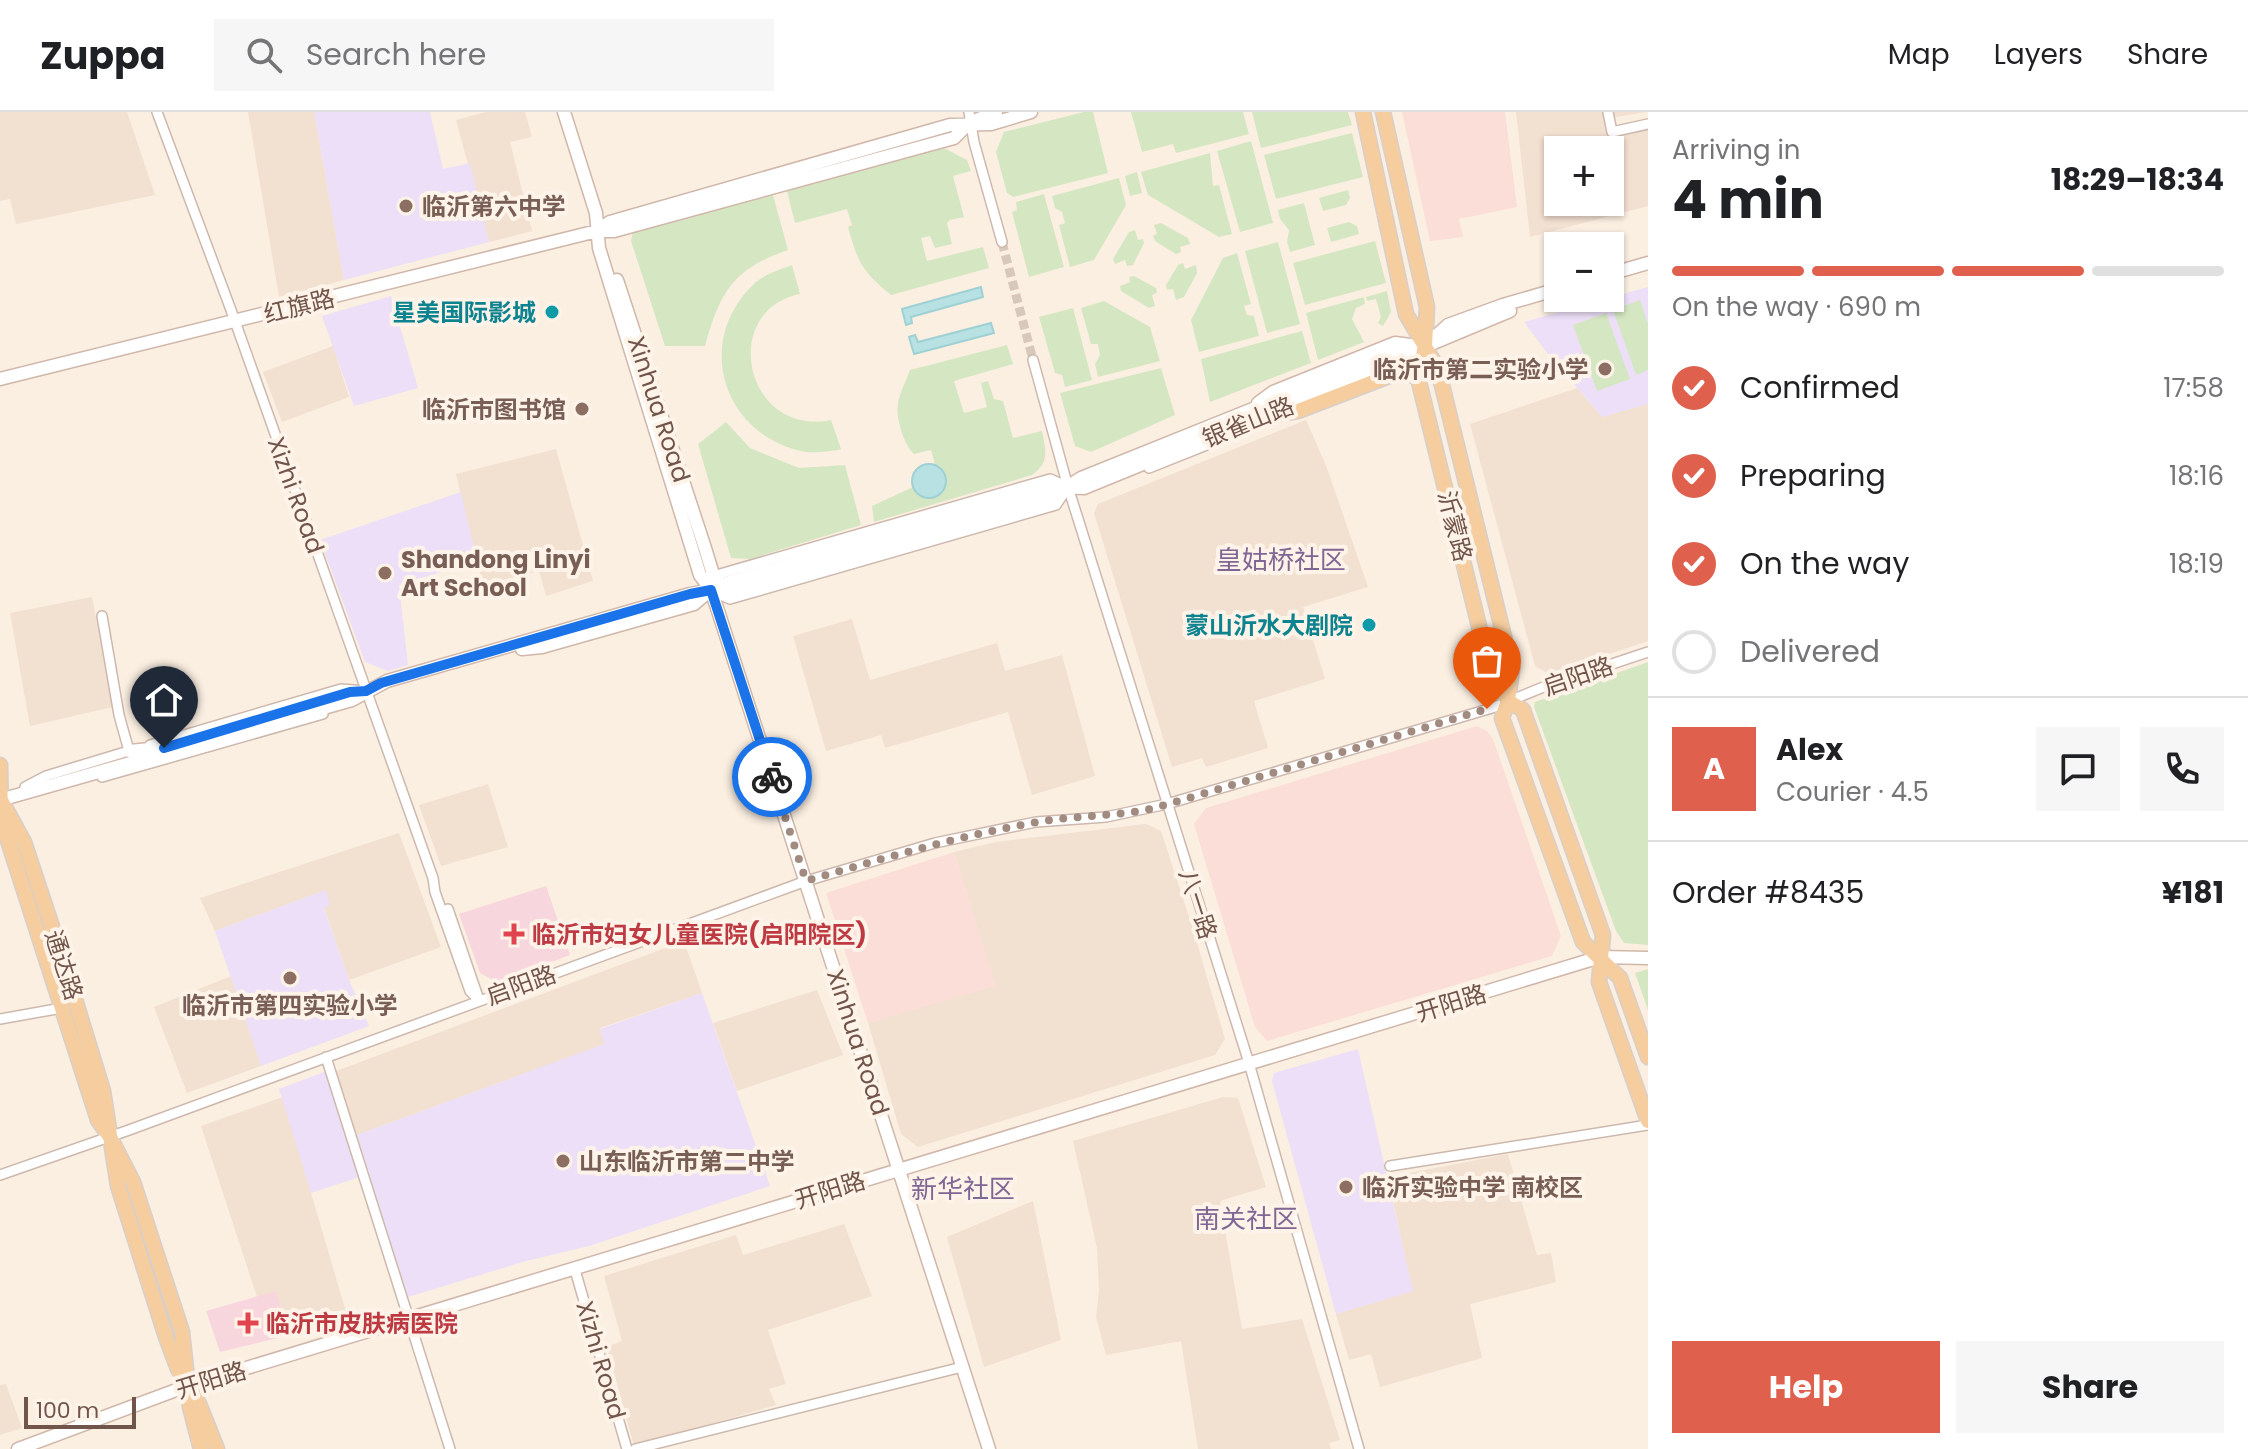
<!DOCTYPE html>
<html lang="en">
<head>
<meta charset="utf-8">
<style>
	:root { --surface:#fff; --page:#f6f6f6; --text:#202124; --muted:#757577; --line:#e0e0e0; --accent:#df604d }
	body { margin:0; font-family:Poppins,"Noto Sans SC",sans-serif; background:var(--page); color:var(--text); height:100vh; display:flex; flex-direction:column; font-size:30px; white-space:nowrap }
	* { box-sizing:border-box; margin:0 }
	p { font-size:26px; color:var(--muted) }
	.icon { flex:none; width:44px; height:44px; fill:none; stroke:currentColor; stroke-width:2; stroke-linecap:round; stroke-linejoin:round }
	.map { position:relative; flex:1; overflow:hidden }
	.panel { display:flex; flex-direction:column; background:var(--surface); width:600px }
	.panel>* { flex:none }
	.fabs { position:absolute; left:1544px; top:24px; display:grid; gap:16px }
	.fabs a { display:grid; place-items:center; width:80px; height:80px; border-radius:0px; background:var(--surface); box-shadow:0 2px 6px #0004; font-size:40px }
	.scale { position:absolute; left:24px; bottom:20px; width:112px; box-sizing:border-box; padding-left:8px; border:4px solid #71544a; border-top:0; font-size:22px; line-height:28px; white-space:nowrap; color:#71544a; -webkit-text-stroke:6px #fef3e8; paint-order:stroke }
	.pin { position:absolute; display:grid; place-items:center; width:68px; height:68px; color:#fff; margin:-82px -34px; border-radius:50% 50% 50% 0; rotate:-45deg; box-shadow:0 0 8px #0007 }
	.pin .icon { rotate:45deg }
	.courier { position:absolute; display:grid; place-items:center; width:80px; height:80px; margin:-40px; border:6px solid #1a73e8; border-radius:50%; background:#fff; color:#222; box-shadow:0 2px 10px #0007 }
	.summary em { font-style:normal; font-weight:700 }
	.summary div { display:flex; flex-direction:column-reverse }
	.summary { display:flex; align-items:center; justify-content:space-between; height:136px; padding:0 24px }
	h1 { font-size:52px; font-weight:700; line-height:60px }
	.bar { display:grid; grid-template-columns:repeat(4,1fr); gap:12px 8px; align-content:center; height:96px; padding:0 24px }
	.bar i { height:10px; border-radius:6px; background:var(--line) }
	.bar .on { background:var(--accent) }
	.bar p { grid-column:span 4 }
	.line { display:flex; align-items:center; gap:20px; padding:0 24px; border-top:2px solid var(--line) }
	.line div { flex:1 }
	.round { display:grid; place-items:center; flex:none; width:84px; height:84px; border-radius:0px; background:var(--page) }
	ol { padding:0 24px; list-style:none }
	li { display:flex; align-items:center; gap:24px; height:88px }
	li p { margin-inline-start:auto }
	li .icon { padding:8px; border-radius:50%; background:var(--accent); color:#fff; stroke-width:4 }
	li:last-child { color:var(--muted) }
	li i { width:44px; height:44px; border:4px solid var(--line); border-radius:50% }
	.action { display:flex; gap:16px; margin-top:auto; padding:16px 24px }
	.action a { flex:1; height:92px; border-radius:0px; background:var(--accent); color:#fff; font-size:32px; font-weight:700; line-height:92px; text-align:center }
	.action a+a { background:var(--page); color:var(--text) }
	header { display:flex; align-items:center; gap:48px; box-sizing:border-box; height:112px; padding:0 40px; background:var(--surface); border-bottom:2px solid var(--line) }
	header strong { font-size:38px }
	nav { display:flex; gap:44px; margin-inline-start:auto; font-size:28px }
	.search { width:560px; height:72px; background:var(--page); display:flex; align-items:center; gap:20px; box-sizing:border-box; padding:0 28px; border-radius:0px; color:var(--muted); font-size:30px }
	main { display:flex; flex:1; min-height:0 }
	.map>svg:first-child { display:block }
	.residential { fill:#f2e0d1; fill-rule:evenodd }
	.commercial { fill:#fbded7 }
	.education { fill:#ecdff7 }
	.medical { fill:#f8d6dd }
	.green { fill:#d5e7c2 }
	.water { fill:#b8e1e3; stroke:#9fd1d4; stroke-width:2 }
	.lines { fill:none; stroke-linecap:round; stroke-linejoin:round }
	.street-tunnel { stroke:#d8c8bc; stroke-width:9; stroke-dasharray:9 4.5; stroke-linecap:butt }
	.street-casing { stroke:#cdb8ad; stroke-width:12 }
	.secondary-casing { stroke:#d0b7aa; stroke-width:15 }
	.primary-casing { stroke:#d7cfcc; stroke-width:17 }
	.street { stroke:#fff; stroke-width:9 }
	.secondary { stroke:#fff; stroke-width:12 }
	.primary { stroke:#f6cd9e; stroke-width:14 }
	.done { stroke:#a18a7f; stroke-width:8; stroke-dasharray:0 14.4 }
	.route { stroke:#1a73e8; stroke-width:10 }
	.education-dot { fill:#8d6e63; stroke:#fef3e8; stroke-width:3 }
	.culture-dot { fill:#0f9aa8; stroke:#fef3e8; stroke-width:3 }
	.health-dot { fill:#e0444e; stroke:#fef3e8; stroke-width:3 }
	.labels { text-anchor:middle; dominant-baseline:central; stroke-width:8; stroke-linejoin:round; paint-order:stroke }
	.education-label { font-size:24px; font-weight:bold; fill:#785e54; stroke:#fef3e8; text-anchor:start }
	.street-label { font-size:24px; fill:#71544a; stroke:#fef3e8 }
	.culture-label { font-size:24px; font-weight:bold; fill:#0d838f; stroke:#fef3e8; text-anchor:end }
	.health-label { font-size:24px; font-weight:bold; fill:#be3a42; stroke:#fef3e8; text-anchor:start }
	.neighbourhood-label { font-size:26px; fill:#806694; stroke:#fef3e8 }
</style>
</head>
<body>
<header>
<strong>Zuppa</strong>
<div class="search"><svg class="icon" aria-label="search" viewBox="0 0 24 24"><circle cx="10" cy="10" r="6"/><path d="M15 15l6 6"/></svg>Search here</div>
<nav><a>Map</a><a>Layers</a><a>Share</a></nav>
</header>
<main>
<div class="map">
<svg width="1648" height="1337" viewBox="0 0 1648 1337">
	<rect width="100%" height="100%" fill="#fbefe2"/>
	<!-- residential -->
	<path class="residential" d="M0,0H127L155,83L16,112L10,87L0,89Z
		M248,0H314L344,168L279,185Z
		M486,0H525L532,25L510,30L532,119L489,130L456,8Z
		M1516,0H1646L1610,6L1612,20L1648,12V94L1530,125ZM1558,38H1610V90H1558Z
		M333,234L349,285L282,310L263,260Z
		M1577,276L1602,305L1648,292V529L1549,562L1535,554L1470,312Z
		M1306,308L1327,356L1368,475L1303,495L1325,567L1254,589L1268,636L1206,655L1202,646L1172,655L1094,401L1098,392Z
		M556,337L593,469L546,484L539,459L483,473L456,362Z
		M92,485L113,595L30,614L10,501Z
		M852,507L870,568L997,531L1005,559L1062,543L1095,664L1032,683L1008,600L885,636L881,623L826,639L793,524Z
		M488,672L508,735L441,754L419,693Z
		M1146,712L1161,719L1192,814L1225,927L1215,943L918,1035L901,1022L868,911L995,873L954,740L996,730Z
		M399,721L441,835L349,868L324,795L326,778L215,819L200,786Z
		M684,829L702,881L600,916L605,932L357,1023L336,959Z
		M231,864L261,954L187,981L154,895Z
		M817,878L843,943L737,979L713,911Z
		M283,985L348,1207L290,1223L276,1179L257,1185L201,1014Z
		M1223,985L1238,986L1266,1075L1220,1089L1242,1217L1302,1207L1340,1328L1329,1331L1331,1337H1198L1181,1229L1106,1243L1096,1205L1099,1179L1097,1136L1073,1029Z
		M1508,1042L1537,1143L1551,1141L1556,1170L1470,1192L1482,1246L1380,1275L1371,1242L1349,1248L1336,1202L1412,1179L1388,1065Z
		M1033,1089L1061,1228L984,1255L947,1125Z
		M844,1112L872,1184L768,1218L786,1272L769,1277L776,1293L634,1334L607,1235L622,1229L604,1164L736,1123L743,1143Z
		M6,1272L22,1316L0,1323V1273Z"/>
	<!-- commercial -->
	<path class="commercial" d="M1402,0H1505L1517,95L1459,107L1463,125L1430,129Z
		M1477,614L1487,619L1493,627L1561,824L1552,844L1267,929L1255,915L1194,712L1206,696Z
		M954,740L996,874L868,911L826,781Z"/>
	<!-- education -->
	<path class="education" d="M314,0H430L443,57L470,51L489,130L344,168Z
		M1648,175V292L1602,305L1545,238L1524,210Z
		M391,184L418,276L354,294L322,204Z
		M461,380L477,449L399,473L408,553L388,559L365,550L320,428Z
		M326,778L330,793L324,796L349,868L369,914L261,954L215,819Z
		M702,881L770,1074L589,1134L526,1149L408,1185L357,1023L604,932L600,917Z
		M1358,937L1413,1179L1336,1202L1272,969L1274,961Z
		M327,959L360,1065L311,1081L279,977Z"/>
	<!-- medical -->
	<path class="medical" d="M546,774L570,843L497,870L480,861L459,802Z
		M276,1179L290,1223L220,1240L206,1199Z"/>
	<!-- green -->
	<path class="green" d="M1084,0H1093L1108,61L1013,85L1007,81L996,40L1004,20Z
		M1131,0H1243L1249,22L1176,41L1173,32L1142,40Z
		M1252,0H1348L1352,13L1261,36Z
		M1352,21L1363,65L1276,87L1264,43Z
		M1251,29L1273,111L1240,120L1217,39Z
		M942,35L967,48L971,59L953,64L964,105L950,108L947,111L952,132L935,136L930,124L921,126L927,149L983,135L989,156L891,183C862,159 858,151 848,115L852,113L847,97L795,111L787,79Z
		M1210,41L1213,74L1219,73L1232,122L1219,125L1148,83L1141,60Z
		M1137,60L1142,81L1130,84L1125,64Z
		M1119,66L1126,93L1094,148L1070,155L1059,113L1065,111L1062,100L1055,96L1052,84Z
		M1348,78L1350,86L1346,93L1323,99L1319,86Z
		M1044,82L1064,155L1029,165L1012,100L1017,98L1016,90Z
		M773,83L788,138C733,157 720,180 705,234H665L631,129L633,119Z
		M1304,91L1315,133L1290,140L1287,130L1289,118L1280,107L1278,98Z
		M1349,110L1357,114L1359,122L1331,130L1327,116Z
		M1161,111L1188,126L1190,132L1180,135L1181,140L1176,142L1155,129L1153,124L1157,122L1154,113Z
		M1135,118L1138,128L1143,127L1144,131L1133,153L1127,154L1125,148L1115,152L1113,147L1129,120Z
		M1375,129L1386,171L1305,193L1293,151Z
		M1278,130L1300,212L1267,221L1245,139Z
		M1237,141L1251,192L1244,194L1247,203L1254,204L1259,224L1199,240L1191,208L1223,146Z
		M1183,151L1185,157L1196,153L1197,161L1184,185L1176,188L1173,177L1167,178L1166,173L1178,153Z
		M792,153L800,182C719,198 744,325 831,308L841,337L838,338C827,339 812,342 801,339C722,321 694,229 754,172C764,162 779,158 792,153Z
		M1134,164L1156,176L1157,181L1152,183L1155,194L1149,196L1121,179L1120,174L1130,170L1129,165Z
		M1387,179L1391,200L1383,214L1378,211L1381,205L1376,187L1367,189L1366,185Z
		M1364,185L1365,192L1356,196L1352,207L1364,230L1318,248L1306,201Z
		M1640,188L1648,212V258L1636,263L1613,198Z
		M1104,189L1150,215L1160,249L1098,265L1095,252L1100,243L1098,232H1091L1081,196Z
		M1073,196L1092,268L1065,275L1062,263L1055,261L1039,205Z
		M1606,201L1630,267L1597,279L1573,213Z
		M1302,219L1311,251L1210,290L1201,247Z
		M1007,233L1013,252L954,269L964,301L987,295L981,271L988,269L994,287L1003,289L1013,326L1042,319C1046,339 1050,350 1032,363L874,410L872,394L913,375L916,380L939,355L935,353L931,338L914,342C904,333 895,305 898,291C900,280 906,269 910,258Z
		M1161,256L1175,303L1091,340L1075,334L1060,281Z
		M726,310L750,336L799,356L845,353L861,413L750,447L731,446L698,332Z
		M1648,550V833L1624,831L1616,819L1534,595L1535,590Z
		M1648,857V898L1635,861Z"/>
	<!-- water -->
	<path class="water" d="M981,175L983,185L911,205L912,211L906,213L902,197Z
		M991,211L994,221L914,242L909,225L915,223L918,230Z
		M912 369a17 17 0 1 1 34 0a17 17 0 1 1-34 0Z"/>
	<g class="lines">
		<!-- street-tunnel -->
		<path class="street-tunnel" d="M1002,130L1033,248"/>
		<defs>
			<path id="street" d="M157,0L231,198L433,766L435,780L470,879L479,888
				M969,0L974,30L1002,130
				M1608,0L1612,20L1648,12
				M1033,248L1068,375L1249,951L1359,1337
				M1149,356L1287,301
				M713,475L720,462L1050,367L1064,373
				M716,481L730,487L1056,393L1066,378
				M102,504L119,603L129,639
				M150,633L341,577L366,579
				M102,665L323,602
				M25,675L46,664L132,638
				M448,797L479,888
				M0,907L62,896
				M326,945L450,1337
				M1390,1054L1648,1013
				M0,1063L129,1018L806,769L935,731L1036,710L1106,705L1167,692L1492,596L1546,574L1648,540
				M575,1158L627,1337
				M635,1337L962,1255"/>
			<path id="secondary" d="M564,0L596,101L599,136L700,463L711,478L719,502L989,1337
				M597,119L610,110L950,13L991,12L1031,0
				M1610,162L1648,151
				M617,168L705,436L712,459L711,478
				M1431,232L1510,199
				M0,267L597,119H614L954,26L969,11L996,0
				M1258,291L1273,280L1395,231L1410,233
				M1247,310L1399,249L1415,240
				M712,478L723,472L1051,375L1084,376L1204,327
				M522,537L542,535L694,492L708,480
				M129,639L161,636
				M0,688L352,588L387,569L690,482L711,478L727,480L1053,384L1081,366L1397,239L1425,234L1448,213L1503,193L1558,177
				M18,1337L187,1274L1600,845L1648,846"/>
			<path id="primary" d="M1363,0L1406,202L1438,257L1512,557L1508,589L1502,606L1583,830L1620,866L1648,945
				M1383,0L1427,195L1425,234L1418,266L1491,563L1508,589L1523,598L1603,823L1599,870L1648,1009
				M1276,298L1287,301L1298,299L1402,259L1418,266
				M0,653L1,707L98,1008L110,1025L133,1070L182,1220L190,1295L201,1337
				M1,688L24,730L62,845L103,979L118,1074L166,1225L178,1257L199,1292L217,1337"/>
		</defs>
		<!-- street casing -->
		<use href="#street" class="street-casing"/>
		<!-- secondary casing -->
		<use href="#secondary" class="secondary-casing"/>
		<!-- primary casing -->
		<use href="#primary" class="primary-casing"/>
		<!-- street -->
		<use href="#street" class="street"/>
		<!-- secondary -->
		<use href="#secondary" class="secondary"/>
		<!-- primary -->
		<use href="#primary" class="primary"/>
	</g>
	<g class="lines">
		<!-- done -->
		<path class="done" d="M772,665L806,769C881,747 955,725 1032,711C1073,703 1114,705 1155,696L1487,597"/>
		<!-- route -->
		<path class="route" d="M164,636L350,580L366,579L381,571L690,482L711,478L772,665"/>
	</g>
	<!-- markers -->
	<g class="education-dot">
		<circle cx="406" cy="94" r="8"/>
		<circle cx="1605" cy="257" r="8"/>
		<circle cx="582" cy="297" r="8"/>
		<circle cx="385" cy="461" r="8"/>
		<circle cx="290" cy="866" r="8"/>
		<circle cx="563" cy="1049" r="8"/>
		<circle cx="1346" cy="1075" r="8"/>
	</g>
	<g class="culture-dot">
		<circle cx="552" cy="200" r="8"/>
		<circle cx="1369" cy="513" r="8"/>
	</g>
	<g class="health-dot">
		<path d="M510 810h8v8h8v8h-8v8h-8v-8h-8v-8h8z"/>
		<path d="M244 1199h8v8h8v8h-8v8h-8v-8h-8v-8h8z"/>
	</g>
	<g class="labels">
		<!-- education labels -->
		<g class="education-label">
			<text x="422" y="94">临沂第六中学</text>
			<text x="1589" y="257" text-anchor="end">临沂市第二实验小学</text>
			<text x="566" y="297" text-anchor="end">临沂市图书馆</text>
			<text x="401" y="447">Shandong Linyi<tspan x="401" dy="28">Art School</tspan></text>
			<text x="290" y="893" text-anchor="middle">临沂市第四实验小学</text>
			<text x="579" y="1049">山东临沂市第二中学</text>
			<text x="1362" y="1075">临沂实验中学 南校区</text>
		</g>
		<!-- street labels -->
		<g class="street-label">
			<text transform="translate(299 194) rotate(-14)">红旗路</text>
			<text transform="translate(659 297) rotate(72)">Xinhua Road</text>
			<text transform="translate(1248 310) rotate(-22)">银雀山路</text>
			<text transform="translate(296 383) rotate(70)">Xizhi Road</text>
			<text transform="translate(1455 414) rotate(76)">沂蒙路</text>
			<text transform="translate(1578 564) rotate(-19)">启阳路</text>
			<text transform="translate(1198 792) rotate(72)">八一路</text>
			<text transform="translate(64 853) rotate(72)">通达路</text>
			<text transform="translate(521 873) rotate(-20)">启阳路</text>
			<text transform="translate(1451 891) rotate(-17)">开阳路</text>
			<text transform="translate(858 930) rotate(72)">Xinhua Road</text>
			<text transform="translate(830 1078) rotate(-17)">开阳路</text>
			<text transform="translate(601 1248) rotate(74)">Xizhi Road</text>
			<text transform="translate(211 1268) rotate(-17)">开阳路</text>
		</g>
		<!-- culture labels -->
		<g class="culture-label">
			<text x="536" y="200">星美国际影城</text>
			<text x="1353" y="513">蒙山沂水大剧院</text>
		</g>
		<!-- health labels -->
		<g class="health-label">
			<text x="532" y="822">临沂市妇女儿童医院(启阳院区)</text>
			<text x="266" y="1211">临沂市皮肤病医院</text>
		</g>
		<!-- neighbourhood labels -->
		<g class="neighbourhood-label">
			<text x="1281" y="448">皇姑桥社区</text>
			<text x="963" y="1077">新华社区</text>
			<text x="1246" y="1107">南关社区</text>
		</g>
	</g>
</svg>
<div class="fabs">
<a>+</a>
<a>−</a>
</div>
<div class="scale">100 m</div>
<div class="pin" style="left:1487px;top:597px;background:#ea580c"><svg class="icon" aria-label="bag" viewBox="0 0 24 24"><path d="M5 8h14l-1 12H6zM9 8a3 3 0 0 1 6 0"/></svg></div>
<div class="pin" style="left:164px;top:636px;background:#1f2937"><svg class="icon" aria-label="home" viewBox="0 0 24 24"><path d="M3 11l9-7 9 7M6 9v11h12V9"/></svg></div>
<div class="courier" style="left:772px;top:665px"><svg class="icon" aria-label="bike" viewBox="0 0 24 24"><circle cx="6" cy="16" r="4"/><circle cx="18" cy="16" r="4"/><path d="M6 16l4-8h5l3 8M10 8l3 8H6M13 5h3"/></svg></div>
</div>
<section class="panel">
<div class="summary"><div><h1>4 min</h1><p>Arriving in</p></div><em>18:29–18:34</em></div>
<div class="bar"><i class="on"></i><i class="on"></i><i class="on"></i><i></i><p>On the way · 690 m</p></div>
<ol>
<li><svg class="icon" aria-label="check" viewBox="0 0 24 24"><path d="M5 12l5 5 9-10"/></svg>Confirmed<p>17:58</p></li>
<li><svg class="icon" aria-label="check" viewBox="0 0 24 24"><path d="M5 12l5 5 9-10"/></svg>Preparing<p>18:16</p></li>
<li><svg class="icon" aria-label="check" viewBox="0 0 24 24"><path d="M5 12l5 5 9-10"/></svg>On the way<p>18:19</p></li>
<li><i></i>Delivered</li>
</ol>
<div class="line" style="height:144px"><b class="round" style="background:var(--accent);color:#fff">A</b><div><b>Alex</b><p>Courier · 4.5</p></div><a class="round"><svg class="icon" aria-label="chat" viewBox="0 0 24 24"><path d="M4 5h16v11H9l-5 4z"/></svg></a><a class="round"><svg class="icon" aria-label="phone" viewBox="0 0 24 24"><path d="M5 4h4l2 5-3 2q2 4 5 5l2-3 5 2v4C11 20 4 13 5 4z"/></svg></a></div>
<div class="line" style="height:104px"><div>Order #8435</div><b>¥181</b></div>
<div class="action"><a>Help</a><a>Share</a></div>
</section>
</main>
</body>
</html>
